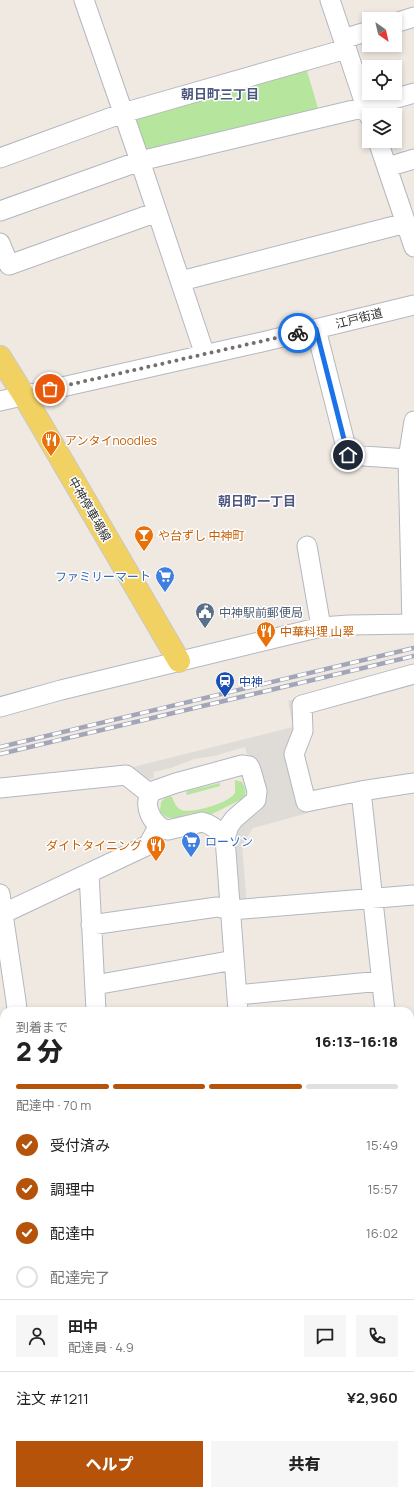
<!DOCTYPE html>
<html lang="ja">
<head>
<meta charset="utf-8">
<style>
	:root { --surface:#fff; --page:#f6f6f6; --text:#222; --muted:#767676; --line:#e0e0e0; --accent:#b45309 }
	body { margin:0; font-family:Manrope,"Noto Sans JP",sans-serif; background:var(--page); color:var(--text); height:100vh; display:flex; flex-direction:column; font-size:15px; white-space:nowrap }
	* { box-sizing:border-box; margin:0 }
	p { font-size:13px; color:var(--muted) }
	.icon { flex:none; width:22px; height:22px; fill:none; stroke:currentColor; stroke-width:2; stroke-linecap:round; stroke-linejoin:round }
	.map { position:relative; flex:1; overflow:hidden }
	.panel { position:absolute; left:0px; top:1007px; width:414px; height:488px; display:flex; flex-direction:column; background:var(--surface); border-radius:12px 12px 0 0; box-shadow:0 2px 6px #0003 }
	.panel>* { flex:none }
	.needle { width:26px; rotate:146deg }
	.controls { position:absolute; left:362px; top:12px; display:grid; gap:8px }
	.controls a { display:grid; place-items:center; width:40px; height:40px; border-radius:0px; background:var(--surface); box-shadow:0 2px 6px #0003; font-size:20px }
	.pin { position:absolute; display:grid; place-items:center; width:34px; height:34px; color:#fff; margin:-17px; border:2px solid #fff; border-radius:50%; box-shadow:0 1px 4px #0007 }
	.courier { position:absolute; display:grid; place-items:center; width:40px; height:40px; margin:-20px; border:3px solid #1a73e8; border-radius:50%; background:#fff; color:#222; box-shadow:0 1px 5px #0007 }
	.head em { font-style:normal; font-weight:800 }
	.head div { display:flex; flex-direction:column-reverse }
	.head { display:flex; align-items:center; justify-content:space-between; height:68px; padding:0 16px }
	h1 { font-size:26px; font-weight:800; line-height:30px }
	.bar { display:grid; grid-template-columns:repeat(4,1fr); gap:6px 4px; align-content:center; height:48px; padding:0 16px }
	.bar i { height:5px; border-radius:3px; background:var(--line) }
	.bar .selected { background:var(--accent) }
	.bar p { grid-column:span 4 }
	.line { display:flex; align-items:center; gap:10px; padding:0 16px; border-top:1px solid var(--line) }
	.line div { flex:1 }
	.round { display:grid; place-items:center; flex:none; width:42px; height:42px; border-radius:0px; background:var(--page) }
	ol { padding:0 16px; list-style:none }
	li { display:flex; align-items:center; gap:12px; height:44px }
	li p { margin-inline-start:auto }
	li .icon { padding:4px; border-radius:50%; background:var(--accent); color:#fff; stroke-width:4 }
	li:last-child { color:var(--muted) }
	li i { width:22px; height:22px; border:2px solid var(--line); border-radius:50% }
	.cta { display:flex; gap:8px; margin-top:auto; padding:8px 16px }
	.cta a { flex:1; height:46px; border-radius:0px; background:var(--accent); color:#fff; font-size:16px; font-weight:800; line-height:46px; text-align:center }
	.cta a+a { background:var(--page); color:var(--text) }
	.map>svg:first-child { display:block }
	.green { fill:#b6e59e }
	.plaza { fill:#dfdcd8 }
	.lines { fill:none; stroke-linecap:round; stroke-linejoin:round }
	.minor-casing { stroke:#b4b7c1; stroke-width:21 }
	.major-casing { stroke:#c9c9c9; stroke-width:24 }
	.minor { stroke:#fff; stroke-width:19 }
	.major { stroke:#f2d163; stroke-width:22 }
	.rail-casing { stroke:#a3a6b8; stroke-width:4.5 }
	.rail { stroke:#fff; stroke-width:3; stroke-dasharray:9; stroke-linecap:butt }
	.done { stroke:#726f6d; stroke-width:4; stroke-dasharray:0 7.2 }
	.route { stroke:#1a73e8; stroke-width:5 }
	.labels { text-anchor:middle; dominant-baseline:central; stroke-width:3; stroke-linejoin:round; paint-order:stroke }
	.street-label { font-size:12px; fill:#2e2e2e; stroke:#fff }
	.food-label { font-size:12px; fill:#c56008; stroke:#fff; text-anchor:start }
	.shop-label { font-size:12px; fill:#366cbe; stroke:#fff; text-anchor:end }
	.service-label { font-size:12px; fill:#4e5e75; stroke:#fff; text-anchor:start }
	.transit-label { font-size:12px; fill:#164399; stroke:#fff; text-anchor:start }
	.neighbourhood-label { font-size:13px; font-weight:bold; fill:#4d5680; stroke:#fff }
</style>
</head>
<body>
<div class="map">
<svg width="414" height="1495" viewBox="0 0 414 1495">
	<rect width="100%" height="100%" fill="#efe9e1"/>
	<!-- green -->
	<path class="green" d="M305,64L320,115L143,156L128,114Z
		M235,780L242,782C245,788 247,792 244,798L208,816C205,815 202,813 199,813C184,811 171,827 160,811L161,802C164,799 167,796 172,797C174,802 176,807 181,810C191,814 229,803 235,793Z
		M220,783V786L187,795L186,794L187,791Z"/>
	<!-- plaza -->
	<path class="plaza" d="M298,698L308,813L253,828L242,845L247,905H240L233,833L238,824L250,818L260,811L264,804L265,794L262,773L258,762L253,757L247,754L245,747L214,756L194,759L171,768L153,772L154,778L147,780L129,768L293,727L288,701Z"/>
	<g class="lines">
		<defs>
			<path id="minor" d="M84,0L140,161L205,355
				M330,0L369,116
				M395,23L414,17
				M343,39L369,31
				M378,141L414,247
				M0,158L123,113L346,49
				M387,167L414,159
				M0,211L140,161L366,107L414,93
				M0,243L9,265L157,212
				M181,281L406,223
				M316,329L348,455L408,459
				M0,401L262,342L414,305
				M307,546L321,627
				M412,624L408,459L414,421
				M414,674L302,705L303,731L294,754L306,802L361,791L414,783
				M0,707L61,690L321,627L349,625L414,624
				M242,765L249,766L251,770L257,791L256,800L234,819L229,826L225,838C219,831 212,824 202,822L168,830C153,828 140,803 153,791L176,783Z
				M0,788L126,775L150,794
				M361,791L385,1011
				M225,838L238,1011
				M89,873L96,1011
				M0,894L16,1001L17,1011
				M0,915L142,848L148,845L158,827
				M91,925L217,907L231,910L414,895
				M95,985L234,960
				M237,995L381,981
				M410,1067L414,1064
				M0,1091H4
				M410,1183L414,1182
				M0,1218H4
				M0,1281H4
				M410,1320H414
				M0,1339H4
				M410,1414L414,1413
				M148,1491V1495
				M261,1491V1495
				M363,1491L364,1495"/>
			<path id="major" d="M0,357L23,394L179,661
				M0,1378L4,1396
				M25,1491L26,1495"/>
		</defs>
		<!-- minor casing -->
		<use href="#minor" class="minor-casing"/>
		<!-- major casing -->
		<use href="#major" class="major-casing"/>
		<!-- minor -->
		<use href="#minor" class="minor"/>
		<!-- major -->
		<use href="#major" class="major"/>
		<defs>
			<path id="rail" d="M0,747L414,648
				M0,754L414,656"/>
		</defs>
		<!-- rail casing -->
		<use href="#rail" class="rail-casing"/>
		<!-- rail -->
		<use href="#rail" class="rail"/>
	</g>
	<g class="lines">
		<!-- done -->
		<path class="done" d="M50,389L298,333"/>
		<!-- route -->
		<path class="route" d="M298,333L316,329L348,455"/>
	</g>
	<!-- icons -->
	<defs>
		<symbol id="restaurant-pin" viewBox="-11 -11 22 30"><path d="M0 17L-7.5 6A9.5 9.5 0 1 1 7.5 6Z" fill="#e8710a" stroke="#fff"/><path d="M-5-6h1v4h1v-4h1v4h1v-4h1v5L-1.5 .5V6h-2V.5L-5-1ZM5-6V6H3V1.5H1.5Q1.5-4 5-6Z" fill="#fff"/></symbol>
		<symbol id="bar-pin" viewBox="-11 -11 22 30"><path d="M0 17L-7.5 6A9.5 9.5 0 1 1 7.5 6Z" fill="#e8710a" stroke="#fff"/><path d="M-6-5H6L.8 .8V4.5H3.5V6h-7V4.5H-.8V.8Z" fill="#fff"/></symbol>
		<symbol id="supermarket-pin" viewBox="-11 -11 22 30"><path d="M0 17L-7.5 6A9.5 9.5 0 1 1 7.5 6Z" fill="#3f7fe0" stroke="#fff"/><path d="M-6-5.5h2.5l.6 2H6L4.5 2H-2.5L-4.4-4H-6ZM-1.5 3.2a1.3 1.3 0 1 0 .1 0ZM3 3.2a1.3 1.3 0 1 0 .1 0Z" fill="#fff"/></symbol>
		<symbol id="civic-pin" viewBox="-11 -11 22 30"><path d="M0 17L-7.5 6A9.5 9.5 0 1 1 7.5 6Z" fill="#5c6f8a" stroke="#fff"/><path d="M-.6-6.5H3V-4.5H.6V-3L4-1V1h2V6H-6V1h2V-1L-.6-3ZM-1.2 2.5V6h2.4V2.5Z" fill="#fff"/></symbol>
		<symbol id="station-pin" viewBox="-11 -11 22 30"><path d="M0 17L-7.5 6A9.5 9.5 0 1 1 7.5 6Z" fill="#1a4fb4" stroke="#fff"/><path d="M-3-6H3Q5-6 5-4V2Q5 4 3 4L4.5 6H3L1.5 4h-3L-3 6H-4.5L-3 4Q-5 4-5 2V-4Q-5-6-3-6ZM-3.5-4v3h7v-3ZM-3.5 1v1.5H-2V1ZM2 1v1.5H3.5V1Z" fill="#fff"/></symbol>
	</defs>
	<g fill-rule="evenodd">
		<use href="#restaurant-pin" x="40" y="429" width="22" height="30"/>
		<use href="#bar-pin" x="133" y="524" width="22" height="30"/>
		<use href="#supermarket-pin" x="154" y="565" width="22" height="30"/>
		<use href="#civic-pin" x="194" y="601" width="22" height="30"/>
		<use href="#restaurant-pin" x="255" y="620" width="22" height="30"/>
		<use href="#station-pin" x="214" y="670" width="22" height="30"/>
		<use href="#supermarket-pin" x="180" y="830" width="22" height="30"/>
		<use href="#restaurant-pin" x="145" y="834" width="22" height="30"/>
	</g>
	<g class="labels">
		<!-- street labels -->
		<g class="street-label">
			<text transform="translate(359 318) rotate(-14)">江戸街道</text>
			<text transform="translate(90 509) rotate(60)">中神停車場線</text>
		</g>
		<!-- food labels -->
		<g class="food-label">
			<text x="65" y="440">アンタイnoodles</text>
			<text x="158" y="535">や台ずし 中神町</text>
			<text x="280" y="631">中華料理 山翠</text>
			<text x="142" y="845" text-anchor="end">ダイトタイニング</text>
		</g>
		<!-- shop labels -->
		<g class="shop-label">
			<text x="151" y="576">ファミリーマート</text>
			<text x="205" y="841" text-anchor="start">ローソン</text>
		</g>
		<!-- service labels -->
		<g class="service-label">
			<text x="219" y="612">中神駅前郵便局</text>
		</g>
		<!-- transit labels -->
		<g class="transit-label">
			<text x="239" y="681">中神</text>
		</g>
		<!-- neighbourhood labels -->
		<g class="neighbourhood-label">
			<text x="220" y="94">朝日町三丁目</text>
			<text x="257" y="501">朝日町一丁目</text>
		</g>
	</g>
</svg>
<div class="controls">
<a><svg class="needle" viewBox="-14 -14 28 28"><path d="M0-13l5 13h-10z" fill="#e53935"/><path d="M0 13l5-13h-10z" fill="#767676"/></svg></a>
<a><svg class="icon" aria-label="locate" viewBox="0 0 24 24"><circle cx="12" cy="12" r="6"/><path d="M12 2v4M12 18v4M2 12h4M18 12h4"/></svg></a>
<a><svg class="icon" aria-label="layers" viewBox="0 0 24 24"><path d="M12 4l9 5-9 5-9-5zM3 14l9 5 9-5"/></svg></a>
</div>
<div class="pin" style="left:50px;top:389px;background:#ea580c"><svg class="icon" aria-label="bag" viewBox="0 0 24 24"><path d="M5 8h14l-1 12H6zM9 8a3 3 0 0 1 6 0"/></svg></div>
<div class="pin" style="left:348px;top:455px;background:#1f2937"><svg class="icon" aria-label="home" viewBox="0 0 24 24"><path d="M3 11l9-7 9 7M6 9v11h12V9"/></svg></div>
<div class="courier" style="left:298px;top:333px"><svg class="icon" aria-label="bike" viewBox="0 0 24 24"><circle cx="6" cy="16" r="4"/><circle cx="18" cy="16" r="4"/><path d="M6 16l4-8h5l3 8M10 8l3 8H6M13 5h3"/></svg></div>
<section class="panel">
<div class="head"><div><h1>2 分</h1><p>到着まで</p></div><em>16:13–16:18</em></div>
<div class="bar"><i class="selected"></i><i class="selected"></i><i class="selected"></i><i></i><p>配達中 · 70 m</p></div>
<ol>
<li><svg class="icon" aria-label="check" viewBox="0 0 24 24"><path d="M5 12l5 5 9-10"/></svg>受付済み<p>15:49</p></li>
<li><svg class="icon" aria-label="check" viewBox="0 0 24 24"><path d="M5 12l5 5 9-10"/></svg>調理中<p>15:57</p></li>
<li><svg class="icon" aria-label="check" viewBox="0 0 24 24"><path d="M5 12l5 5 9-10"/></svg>配達中<p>16:02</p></li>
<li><i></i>配達完了</li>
</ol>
<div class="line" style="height:72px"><a class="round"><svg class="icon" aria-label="person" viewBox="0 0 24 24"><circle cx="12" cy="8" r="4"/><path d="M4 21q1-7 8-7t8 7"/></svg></a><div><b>田中</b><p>配達員 · 4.9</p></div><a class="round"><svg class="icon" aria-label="chat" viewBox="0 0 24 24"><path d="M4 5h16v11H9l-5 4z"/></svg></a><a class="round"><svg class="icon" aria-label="phone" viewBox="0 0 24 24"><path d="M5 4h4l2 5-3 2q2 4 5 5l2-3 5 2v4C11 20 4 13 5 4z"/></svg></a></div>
<div class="line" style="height:52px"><div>注文 #1211</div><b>¥2,960</b></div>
<div class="cta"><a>ヘルプ</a><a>共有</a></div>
</section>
</div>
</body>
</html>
